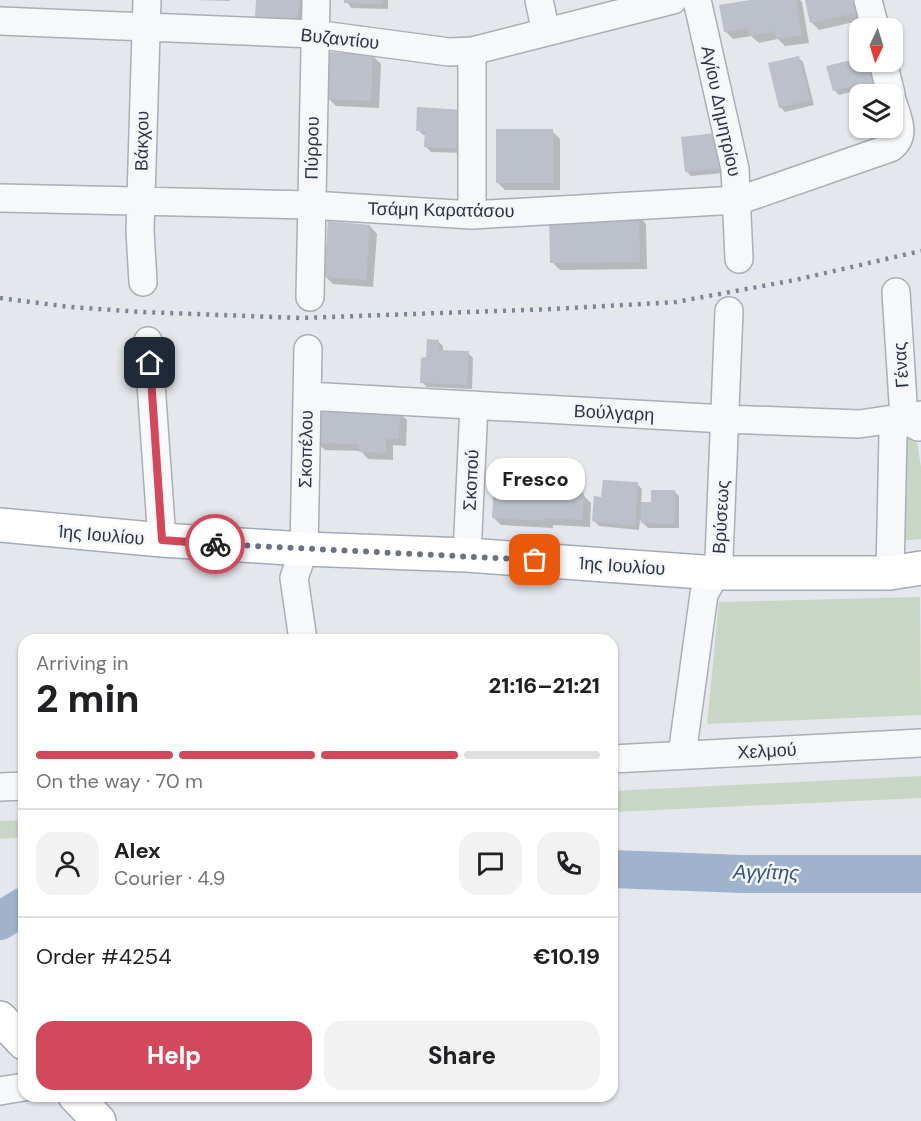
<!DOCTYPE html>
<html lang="en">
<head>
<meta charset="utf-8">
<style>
	:root { --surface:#fff; --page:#f2f2f2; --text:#202124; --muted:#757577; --line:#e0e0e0; --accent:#d1495b }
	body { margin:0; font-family:"DM Sans",sans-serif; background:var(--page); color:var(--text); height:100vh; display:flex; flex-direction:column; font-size:22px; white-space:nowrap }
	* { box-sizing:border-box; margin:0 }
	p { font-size:20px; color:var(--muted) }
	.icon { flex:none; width:33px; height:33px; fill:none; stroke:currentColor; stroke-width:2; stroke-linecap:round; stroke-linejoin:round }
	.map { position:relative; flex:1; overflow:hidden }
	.panel { position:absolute; left:18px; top:634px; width:600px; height:468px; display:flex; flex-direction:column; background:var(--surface); border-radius:18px; box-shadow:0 2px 4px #0004 }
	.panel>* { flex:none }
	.needle { width:39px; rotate:184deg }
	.controls { position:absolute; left:849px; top:18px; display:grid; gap:12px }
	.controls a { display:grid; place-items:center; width:54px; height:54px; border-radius:12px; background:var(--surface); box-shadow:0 2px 4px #0004; font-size:30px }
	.pin { position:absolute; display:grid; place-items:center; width:51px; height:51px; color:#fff; margin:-26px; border-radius:12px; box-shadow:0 3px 9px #0006 }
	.courier { position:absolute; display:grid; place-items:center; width:60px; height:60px; margin:-30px; border:4px solid #d1495b; border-radius:50%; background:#fff; color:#222; box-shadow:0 2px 8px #0007 }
	.bubble { position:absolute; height:42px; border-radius:18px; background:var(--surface); box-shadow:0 2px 4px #0004; font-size:20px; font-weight:800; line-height:42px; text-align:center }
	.summary em { font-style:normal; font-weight:800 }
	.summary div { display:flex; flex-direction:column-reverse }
	.summary { display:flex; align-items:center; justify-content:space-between; height:102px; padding:0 18px }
	h1 { font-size:39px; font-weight:800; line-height:45px }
	.bar { display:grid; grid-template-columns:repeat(4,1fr); gap:9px 6px; align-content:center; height:72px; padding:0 18px }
	.bar i { height:8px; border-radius:4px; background:var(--line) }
	.bar .current { background:var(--accent) }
	.bar p { grid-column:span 4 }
	.line { display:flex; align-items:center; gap:15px; padding:0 18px; border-top:2px solid var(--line) }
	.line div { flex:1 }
	.round { display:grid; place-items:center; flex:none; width:63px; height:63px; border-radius:18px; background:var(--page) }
	.button { display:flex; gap:12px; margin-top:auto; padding:12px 18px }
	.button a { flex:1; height:69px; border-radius:18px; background:var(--accent); color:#fff; font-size:24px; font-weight:800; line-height:69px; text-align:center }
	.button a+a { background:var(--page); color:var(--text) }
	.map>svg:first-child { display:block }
	.green { fill:#c9d6c5 }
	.shadow { fill:#0003 }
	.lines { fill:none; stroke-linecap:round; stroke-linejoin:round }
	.river { stroke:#9fb4cc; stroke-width:38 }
	.building { fill:#bbc0ca }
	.minor-casing { stroke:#a9aeb7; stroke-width:30 }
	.major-casing { stroke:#a3abb8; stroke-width:36 }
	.minor { stroke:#f7f8fa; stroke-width:27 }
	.major { stroke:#fff; stroke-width:33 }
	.rail { stroke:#7d8696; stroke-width:4.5; stroke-dasharray:3 6; stroke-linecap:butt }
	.done { stroke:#6c737f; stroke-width:6; stroke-dasharray:0 10.8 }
	.route { stroke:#d1495b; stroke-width:8 }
	.labels { text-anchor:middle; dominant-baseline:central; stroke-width:5; stroke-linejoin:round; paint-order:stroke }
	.street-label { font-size:18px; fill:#2b3445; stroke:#f4f6f9 }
	.water-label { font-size:20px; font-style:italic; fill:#34527a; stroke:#f4f6f9 }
</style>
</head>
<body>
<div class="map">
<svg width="921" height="1121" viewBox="0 0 921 1121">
	<rect width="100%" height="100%" fill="#e4e7ec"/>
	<!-- green -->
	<path class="green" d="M915,431L921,467V539L899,541V432Z
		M920,597L921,715L707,724L719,602Z
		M921,776V798L612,812V791Z
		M24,820V837L0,839V821Z"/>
	<!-- shadow -->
	<path class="shadow" d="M195,0H230V1Z
		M265,0H304L302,26Z
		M346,0H388V9L351,8Z
		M759,0H800L802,2L809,43L785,46L778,39L759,43L751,36L733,39L725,31Z
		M806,0H862L867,19L819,30L811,22Z
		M373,56L381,64L379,108L336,106L328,98Z
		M798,57L803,62L814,105L785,112L780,107Z
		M860,62H881L878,94H866L863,89L839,95L834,90Z
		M419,109L466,153L431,152L426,147V135H423L418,130Z
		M552,131L560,139V190H505L497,182Z
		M716,135L724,173L691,176L686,171Z
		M638,216L646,224L647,269L560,270L552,262Z
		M370,226L377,234L373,287L333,284L325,276Z
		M438,341L443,346V351L468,353L473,358L472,389L427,387L422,382L427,359Z
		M399,413L407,420L406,446L393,445V460L368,459L361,451L325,450L317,443Z
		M549,483L557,491V493L583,495L591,503L590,527L553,525V528L501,525L493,517Z
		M637,484L642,489L641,504H652L674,491L679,496V528H648L640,520L639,530L599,526L594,521L603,498Z"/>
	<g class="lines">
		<!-- river -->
		<path class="river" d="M612,869L742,874H921
			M0,921L24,906"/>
	</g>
	<!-- building -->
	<path class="building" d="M256,0H299L297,21L255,18Z
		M344,0H383V4L344,3Z
		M750,0H796L802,35L776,39L775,31L749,36L748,28L724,32L719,5Z
		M805,0H857L860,12L810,23Z
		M328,52L373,54L371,101L326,99Z
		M799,56L810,100L779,108L768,63Z
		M860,58V62H878L884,87L862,93L860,84L833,91L826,66Z
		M417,107L464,110L462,149L424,147L425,131H416Z
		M496,129H553V183H496Z
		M716,133L720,169L685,172L681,137Z
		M639,214L640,262L550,263L549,218Z
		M328,221L370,225L366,280L324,277Z
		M427,339L439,340L438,350L469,351L467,385L420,383L421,358L426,357Z
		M317,408L400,411L399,439L386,438V453L359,452V444L316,443Z
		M494,479L550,481L549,492L584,493L582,520L545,518V521L492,518Z
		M603,480L638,482L635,526L592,521L594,496L601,497Z
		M651,490H675L674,524L641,523V502H651Z"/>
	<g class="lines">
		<defs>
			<path id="minor" d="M539,0L546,32
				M697,0L735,169L739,259
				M868,0L875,28
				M0,21L314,34L449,52L472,51L673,0
				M883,62L891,94
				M0,198L311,205L472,215L737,200L746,198L890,148C908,136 897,117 892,100
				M472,215V51
				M143,282L140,231L147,0
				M896,292L904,418L918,427
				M310,297L316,0
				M148,341L162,540
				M307,396L725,419L859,424L921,415
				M467,555L474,405
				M890,573L893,433L904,418
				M303,640L294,578L304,549L308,349
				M682,755L704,594L716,573L719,558L729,311
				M612,759L921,743
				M0,787L24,786
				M0,1091L24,1087"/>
			<path id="major" d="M0,525L162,540L304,549L467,555L716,573H890L921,568
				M0,1018L24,1043
				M75,1096L99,1121"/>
		</defs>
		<!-- minor casing -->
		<use href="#minor" class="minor-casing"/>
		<!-- major casing -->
		<use href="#major" class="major-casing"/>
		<!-- minor -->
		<use href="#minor" class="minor"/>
		<!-- major -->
		<use href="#major" class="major"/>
		<!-- rail -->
		<path class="rail" d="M0,298L70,307L141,312L301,318L553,309L676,302L795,280L921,251"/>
	</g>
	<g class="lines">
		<!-- done -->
		<path class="done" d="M215,544L535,560"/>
		<!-- route -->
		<path class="route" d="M150,363L162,540L215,544"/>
	</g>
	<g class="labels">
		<!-- street labels -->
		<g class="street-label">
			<text transform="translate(340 39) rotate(6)">Βυζαντίου</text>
			<text transform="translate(721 111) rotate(78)">Αγίου Δημητρίου</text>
			<text transform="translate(142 141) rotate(-89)">Βάκχου</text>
			<text transform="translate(312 148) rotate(-89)">Πύρρου</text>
			<text transform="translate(441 210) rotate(1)">Τσάμη Καρατάσου</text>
			<text transform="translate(901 365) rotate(-94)">Γένας</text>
			<text transform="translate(614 413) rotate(3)">Βούλγαρη</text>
			<text transform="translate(306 449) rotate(-89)">Σκοπέλου</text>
			<text transform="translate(471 480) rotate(-87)">Σκοπού</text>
			<text transform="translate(721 517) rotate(-87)">Βρύσεως</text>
			<text transform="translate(101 535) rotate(5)">1ης Ιουλίου</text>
			<text transform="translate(622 566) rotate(4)">1ης Ιουλίου</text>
			<text transform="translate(767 751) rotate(-3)">Χελμού</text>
		</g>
		<!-- water labels -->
		<g class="water-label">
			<text transform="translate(766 872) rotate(1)">Αγγίτης</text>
		</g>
	</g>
</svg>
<div class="controls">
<a><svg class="needle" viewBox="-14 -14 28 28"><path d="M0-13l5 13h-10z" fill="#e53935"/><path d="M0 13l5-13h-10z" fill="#757577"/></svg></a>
<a><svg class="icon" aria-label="layers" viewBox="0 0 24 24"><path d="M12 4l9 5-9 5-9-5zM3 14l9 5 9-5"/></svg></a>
</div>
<div class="pin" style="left:535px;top:560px;background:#ea580c"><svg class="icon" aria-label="bag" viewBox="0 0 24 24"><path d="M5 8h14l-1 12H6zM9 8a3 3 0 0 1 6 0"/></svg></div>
<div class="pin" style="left:150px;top:363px;background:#1f2937"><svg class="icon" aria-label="home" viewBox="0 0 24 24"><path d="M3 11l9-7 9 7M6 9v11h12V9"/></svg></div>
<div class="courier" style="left:215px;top:544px"><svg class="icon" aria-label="bike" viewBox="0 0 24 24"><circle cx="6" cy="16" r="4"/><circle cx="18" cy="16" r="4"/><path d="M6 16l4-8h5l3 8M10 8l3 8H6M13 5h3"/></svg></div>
<div class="bubble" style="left:486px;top:458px;width:99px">Fresco</div>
<section class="panel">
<div class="summary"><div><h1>2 min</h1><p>Arriving in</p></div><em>21:16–21:21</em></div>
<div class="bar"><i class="current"></i><i class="current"></i><i class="current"></i><i></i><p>On the way · 70 m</p></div>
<div class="line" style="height:108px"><a class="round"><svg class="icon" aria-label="person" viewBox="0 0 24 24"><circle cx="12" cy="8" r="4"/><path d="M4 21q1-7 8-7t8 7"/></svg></a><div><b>Alex</b><p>Courier · 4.9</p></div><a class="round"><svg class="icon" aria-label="chat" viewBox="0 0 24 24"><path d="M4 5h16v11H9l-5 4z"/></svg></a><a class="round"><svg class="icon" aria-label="phone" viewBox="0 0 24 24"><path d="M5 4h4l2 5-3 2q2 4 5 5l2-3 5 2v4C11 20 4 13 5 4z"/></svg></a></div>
<div class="line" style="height:78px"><div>Order #4254</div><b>€10.19</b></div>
<div class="button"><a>Help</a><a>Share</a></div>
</section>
</div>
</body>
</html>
